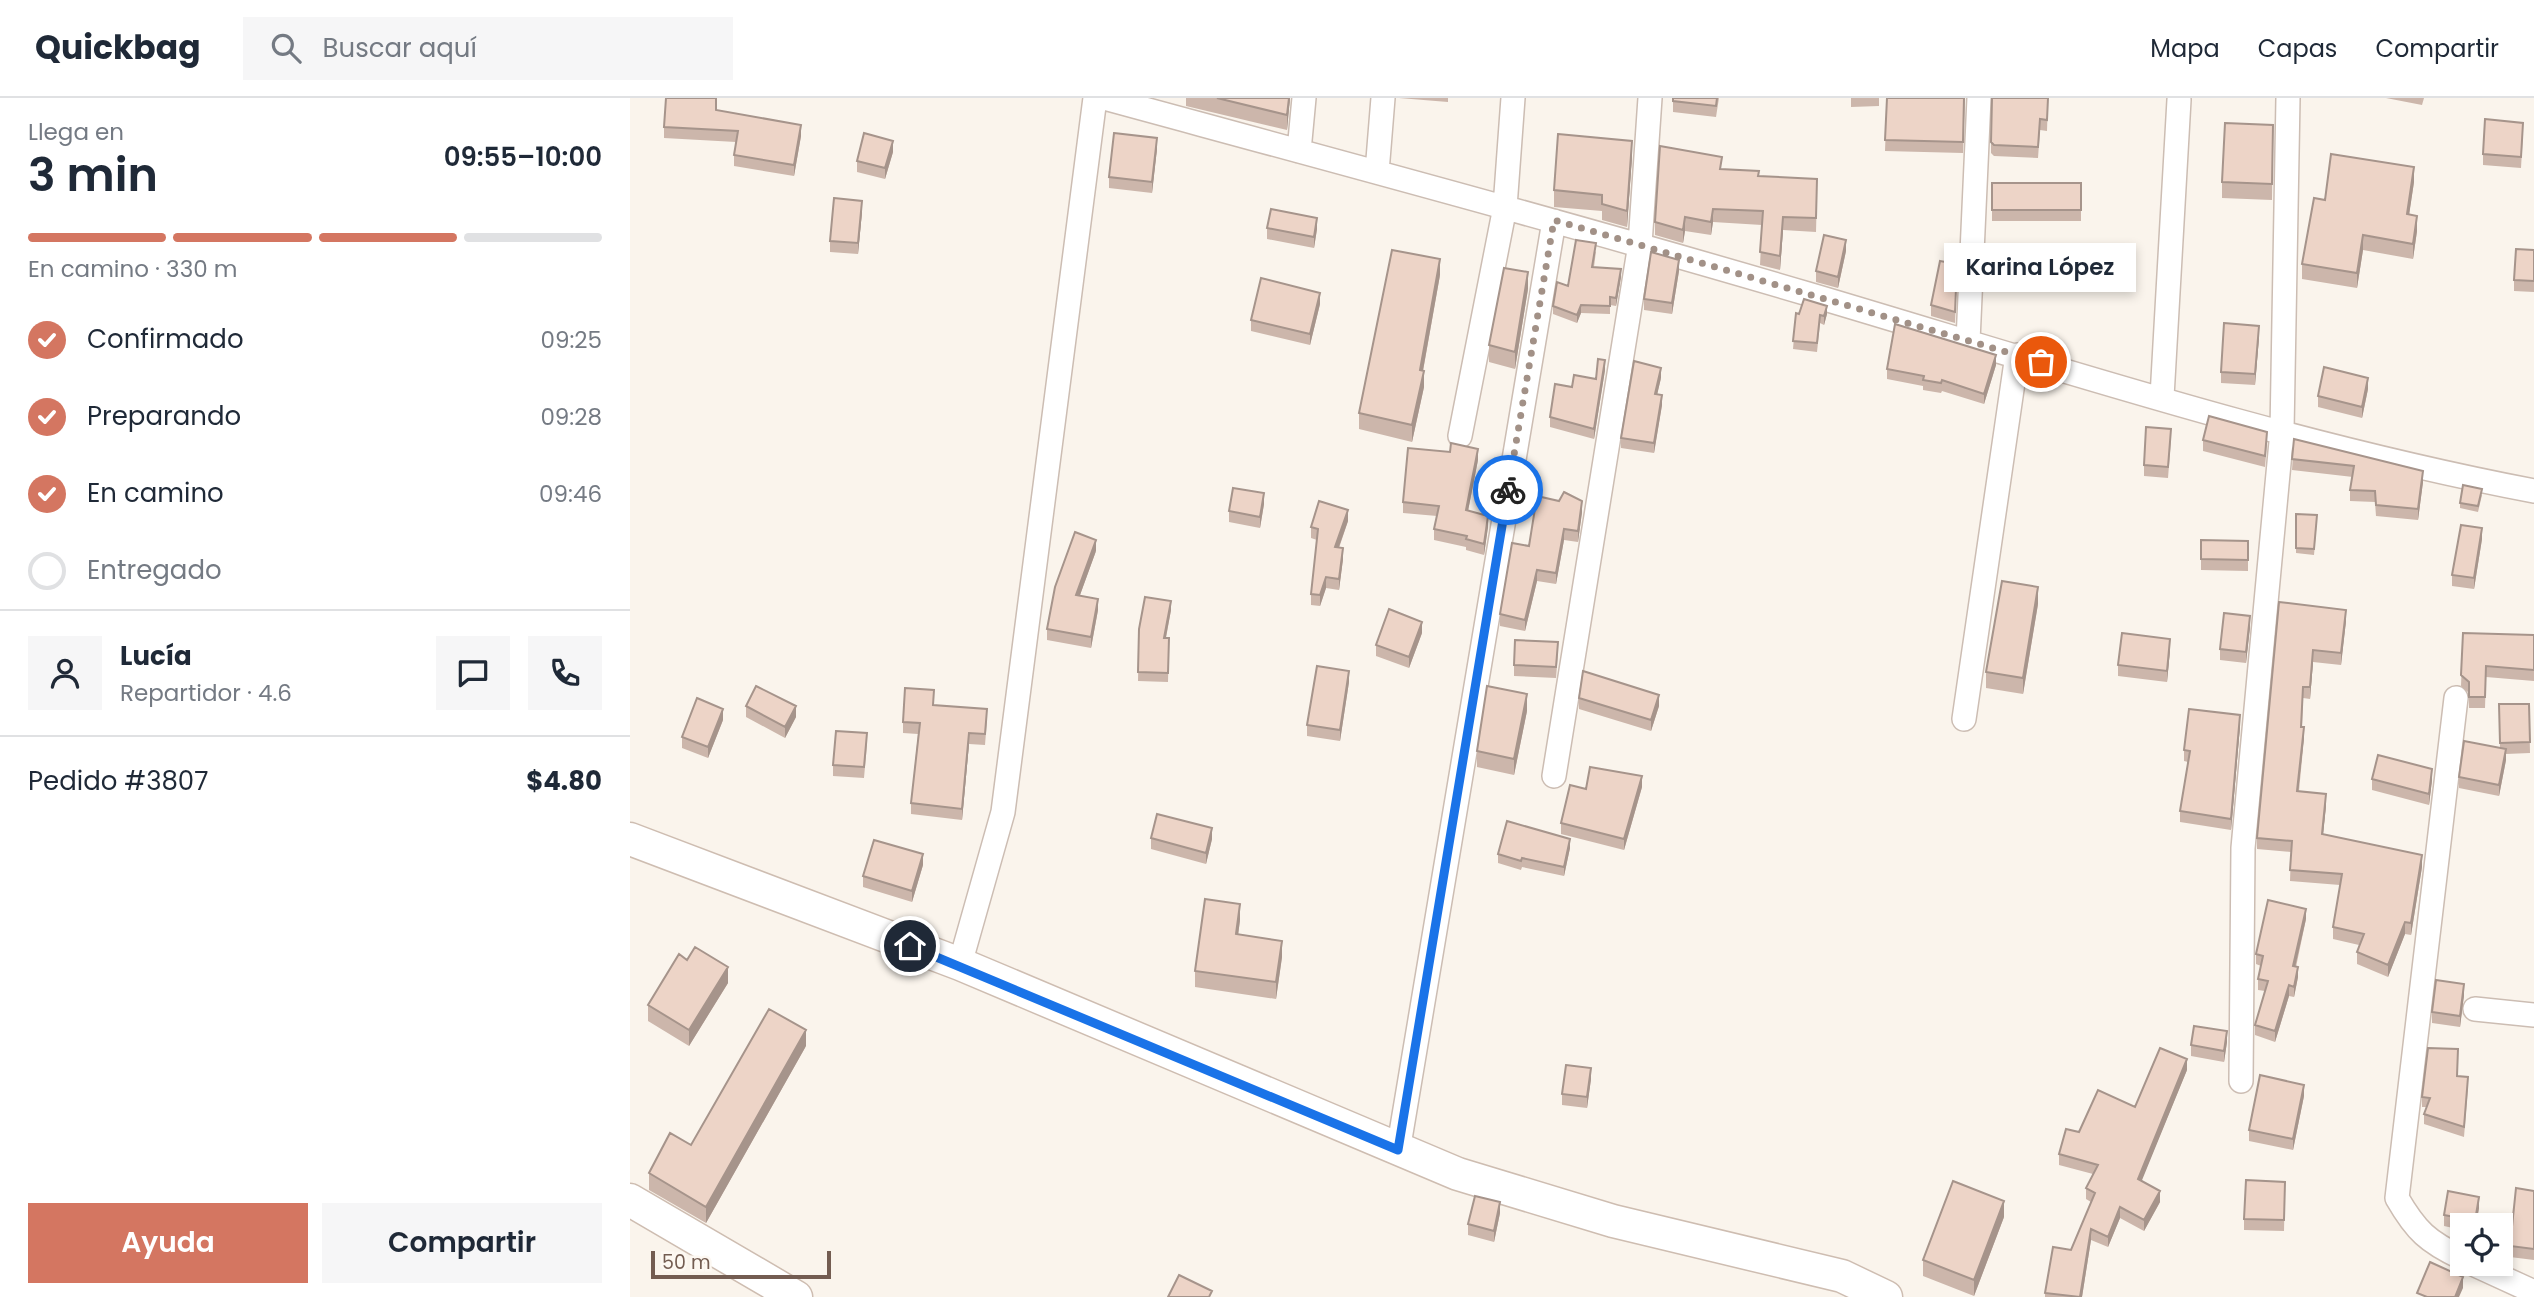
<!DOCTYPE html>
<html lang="es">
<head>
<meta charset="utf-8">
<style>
	:root { --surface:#fff; --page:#f6f6f7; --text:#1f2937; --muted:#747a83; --line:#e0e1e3; --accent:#d47661 }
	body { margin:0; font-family:Poppins,sans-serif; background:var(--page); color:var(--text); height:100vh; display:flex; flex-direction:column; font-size:26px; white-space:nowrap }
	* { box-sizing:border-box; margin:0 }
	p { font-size:23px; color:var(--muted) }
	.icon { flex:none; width:38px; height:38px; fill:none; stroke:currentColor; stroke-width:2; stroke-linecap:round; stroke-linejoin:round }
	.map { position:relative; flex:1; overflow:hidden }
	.panel { display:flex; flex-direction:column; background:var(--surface); width:630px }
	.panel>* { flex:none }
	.buttons { position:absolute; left:1820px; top:1115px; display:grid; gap:14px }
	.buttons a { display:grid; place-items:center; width:63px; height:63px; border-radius:0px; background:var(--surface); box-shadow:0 4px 10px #0003; font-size:35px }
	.scale { position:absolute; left:21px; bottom:18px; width:180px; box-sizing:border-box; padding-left:7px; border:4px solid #735c51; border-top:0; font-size:19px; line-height:24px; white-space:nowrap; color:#735c51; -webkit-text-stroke:5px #fdf8f2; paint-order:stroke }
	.pin { position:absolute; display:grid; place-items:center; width:60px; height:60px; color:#fff; margin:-30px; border:4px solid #fff; border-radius:50%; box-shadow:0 2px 7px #0007 }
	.courier { position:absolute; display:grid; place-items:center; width:70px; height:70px; margin:-35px; border:5px solid #1a73e8; border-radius:50%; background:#fff; color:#222; box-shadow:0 2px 9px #0007 }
	.bubble { position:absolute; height:49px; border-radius:0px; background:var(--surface); box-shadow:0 4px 10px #0003; font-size:23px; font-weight:600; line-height:49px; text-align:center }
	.head em { font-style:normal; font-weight:600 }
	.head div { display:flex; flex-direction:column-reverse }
	.head { display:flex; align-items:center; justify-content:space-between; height:119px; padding:0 28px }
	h1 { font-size:46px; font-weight:600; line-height:52px }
	.bar { display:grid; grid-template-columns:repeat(4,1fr); gap:10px 7px; align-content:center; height:84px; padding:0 28px }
	.bar i { height:9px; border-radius:5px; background:var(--line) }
	.bar .selected { background:var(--accent) }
	.bar p { grid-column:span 4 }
	.line { display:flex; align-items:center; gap:18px; padding:0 28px; border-top:2px solid var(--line) }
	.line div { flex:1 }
	.round { display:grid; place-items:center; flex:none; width:74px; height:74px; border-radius:0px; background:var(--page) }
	ol { padding:0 28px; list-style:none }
	li { display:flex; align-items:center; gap:21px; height:77px }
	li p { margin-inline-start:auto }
	li .icon { padding:7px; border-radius:50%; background:var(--accent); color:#fff; stroke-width:4 }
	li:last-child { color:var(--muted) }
	li i { width:38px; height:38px; border:4px solid var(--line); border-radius:50% }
	.primary-button { display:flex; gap:14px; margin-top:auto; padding:14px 28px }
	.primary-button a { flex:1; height:80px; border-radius:0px; background:var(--accent); color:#fff; font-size:28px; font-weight:600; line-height:80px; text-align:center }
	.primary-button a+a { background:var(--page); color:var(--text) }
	header { display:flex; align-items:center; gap:42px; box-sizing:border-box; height:98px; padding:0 35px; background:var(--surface); border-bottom:2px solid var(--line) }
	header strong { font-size:33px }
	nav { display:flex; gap:38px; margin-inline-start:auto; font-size:24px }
	.search { width:490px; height:63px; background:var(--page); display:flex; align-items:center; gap:18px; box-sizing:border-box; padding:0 24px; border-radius:0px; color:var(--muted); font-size:26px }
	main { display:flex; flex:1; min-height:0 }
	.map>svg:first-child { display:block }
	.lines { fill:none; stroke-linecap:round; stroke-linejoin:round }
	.street-casing { stroke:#ccbdb3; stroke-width:26 }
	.secondary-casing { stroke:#cebdb1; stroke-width:35 }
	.street { stroke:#fff; stroke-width:23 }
	.secondary { stroke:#fff; stroke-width:32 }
	.wall { fill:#ccb6ab }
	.shaded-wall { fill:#a6948b }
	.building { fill:#edd4c7; stroke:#a6948b; stroke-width:2 }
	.done { stroke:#a29187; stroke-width:7; stroke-dasharray:0 12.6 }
	.route { stroke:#1a73e8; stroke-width:9 }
</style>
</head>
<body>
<header>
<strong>Quickbag</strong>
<div class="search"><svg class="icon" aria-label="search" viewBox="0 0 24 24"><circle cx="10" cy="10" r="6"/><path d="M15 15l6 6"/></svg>Buscar aquí</div>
<nav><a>Mapa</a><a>Capas</a><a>Compartir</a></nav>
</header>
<main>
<section class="panel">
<div class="head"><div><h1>3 min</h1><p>Llega en</p></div><em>09:55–10:00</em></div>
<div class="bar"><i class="selected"></i><i class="selected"></i><i class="selected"></i><i></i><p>En camino · 330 m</p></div>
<ol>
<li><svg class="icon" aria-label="check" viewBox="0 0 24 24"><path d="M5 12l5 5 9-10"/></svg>Confirmado<p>09:25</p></li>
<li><svg class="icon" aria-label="check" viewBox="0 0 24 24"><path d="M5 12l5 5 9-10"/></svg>Preparando<p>09:28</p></li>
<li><svg class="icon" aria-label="check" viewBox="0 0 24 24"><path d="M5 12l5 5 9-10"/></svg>En camino<p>09:46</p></li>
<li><i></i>Entregado</li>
</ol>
<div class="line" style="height:126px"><a class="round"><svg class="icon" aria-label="person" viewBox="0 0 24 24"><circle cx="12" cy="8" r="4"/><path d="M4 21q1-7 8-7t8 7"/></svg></a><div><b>Lucía</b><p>Repartidor · 4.6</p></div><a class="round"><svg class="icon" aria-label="chat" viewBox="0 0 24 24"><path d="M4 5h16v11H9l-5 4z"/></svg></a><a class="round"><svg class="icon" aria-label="phone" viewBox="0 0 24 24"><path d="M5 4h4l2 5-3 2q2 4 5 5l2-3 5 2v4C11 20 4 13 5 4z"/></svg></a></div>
<div class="line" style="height:91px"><div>Pedido #3807</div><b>$4.80</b></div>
<div class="primary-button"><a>Ayuda</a><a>Compartir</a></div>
</section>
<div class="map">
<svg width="1904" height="1199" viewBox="0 0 1904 1199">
	<rect width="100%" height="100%" fill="#faf4ec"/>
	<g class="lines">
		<defs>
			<path id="street" d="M474,0C709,64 944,127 1178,196C1418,267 1658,346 1904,393
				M669,53L674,0
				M747,74L753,0
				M1338,243L1349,0
				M1532,299L1549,2
				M830,338L875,109L883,0
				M1826,600L1767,1100C1786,1133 1798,1144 1832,1160
				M1334,621L1387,257
				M924,678L1010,146L1020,0
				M330,866L373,714L465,0
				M1845,911L1904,917
				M1611,983L1613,750L1652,333L1658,0
				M768,1053L924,123
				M1843,1166L1904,1194"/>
			<path id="secondary" d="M0,741L330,866L828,1076L983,1123L1212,1178L1256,1199
				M0,1102L166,1199"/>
		</defs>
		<!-- street casing -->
		<use href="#street" class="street-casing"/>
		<!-- secondary casing -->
		<use href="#secondary" class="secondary-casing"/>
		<!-- street -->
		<use href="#street" class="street"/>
		<!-- secondary -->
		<use href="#secondary" class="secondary"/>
	</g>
	<!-- wall -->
	<path class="wall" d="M556,0H660L657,32L556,8Z
		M769,0H818V4Z
		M1043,0H1089L1086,19L1043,14Z
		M1221,0H1249V8L1221,9Z
		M1257,0H1335L1333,55L1255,53Z
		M1418,0L1417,33L1410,32L1408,60L1364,58L1361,55V44Z
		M1756,0H1794L1792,7Z
		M86,12L171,38L164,78L104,68V57L106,44L34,40V29Z
		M1643,27L1642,102L1592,100V84Z
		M1893,36L1891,70L1853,67V56Z
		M527,51L522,95L479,90V79Z
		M263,54L255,81L227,74V63Z
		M1002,59L997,129L972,122V113L924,109V92Z
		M1092,71L1129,78L1187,94L1186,134L1153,132L1150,172L1130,167L1132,127L1083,124L1081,137L1055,133L1053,145L1025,137V124Z
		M1784,84L1779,116L1787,133L1783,161L1733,152L1727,190L1672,181V166L1695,102Z
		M1362,85H1451V123H1362Z
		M232,114L228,156L200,154V143Z
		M637,130L687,131L684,150L637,141Z
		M1904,152V194L1884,193V182Z
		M966,153L964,169L991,179L986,208L980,207V216L951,215L947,225L923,216V208Z
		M1216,153L1208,190L1186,184V173Z
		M1049,173L1042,216L1014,212V201Z
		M810,177L793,273L794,289L782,344L729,331V315Z
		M1327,177L1325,225L1301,218V207Z
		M898,191L885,271L859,264V247Z
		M690,206L680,247L621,233V222Z
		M1166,215L1197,216L1194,227L1190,225L1187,254L1163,251Z
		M1629,239L1625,287L1591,285V274Z
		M1366,267L1354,306L1312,293L1311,295L1293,292V288L1257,281V271Z
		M975,272L964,341L920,329V319L942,289L966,281Z
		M1031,280L1027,296L1032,307L1024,355L991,350V340Z
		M1738,291L1732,320L1688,309V298Z
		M1664,341L1793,384L1788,422L1746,418L1745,404L1720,403V392L1723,379L1662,372Z
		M1541,342L1538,380L1514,378V367Z
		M1573,342L1637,345L1635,369L1573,353Z
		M848,362L838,413L858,429L854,457L836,452V449L804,442V431L807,418L773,415V404Z
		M1852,397L1848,414L1830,410V405Z
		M634,406L630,430L599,424V413Z
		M952,414L948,444L934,442L926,486L907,483L895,533L870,528V516L899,448Z
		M1666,416L1687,422L1684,457L1666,455Z
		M718,423L709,450L713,461L709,492L696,490L690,508L681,507V496L687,442L681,440V429Z
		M1852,441L1844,491L1822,488V477Z
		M1571,442L1618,443V473L1571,472Z
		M466,453L450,497L468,512L461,550L417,542V531Z
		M1649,504L1716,523L1711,567L1683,564L1680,601L1673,600L1672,629L1674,640L1669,693L1696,708L1693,736L1792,769L1781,837L1775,836L1758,879L1727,866V854L1729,847L1703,841V829L1710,787L1660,783L1661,754L1627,751V740Z
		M1408,506L1393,596L1356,590V574Z
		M541,512L536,540H539L538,584L508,583L509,531Z
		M1620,529L1616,565L1590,562V551Z
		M792,535L779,570L746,558V547Z
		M1833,535L1904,537V583L1856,579L1855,610H1839V595L1831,588Z
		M1540,552L1537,584L1488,578V567Z
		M928,555L926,580L884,578V567Z
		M719,584L710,643L677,638V627Z
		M949,600L1029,608L1021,633L949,611Z
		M1869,606H1899L1900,655L1876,656V662L1869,698L1829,690V679L1870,650Z
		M304,607L357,622L355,647L339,646L332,722L281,716V705L288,636L273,635V624Z
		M116,608L166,619L155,640L116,619Z
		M897,613L884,677L847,669V653Z
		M93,622L78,660L52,650V639Z
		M1610,628L1601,732L1550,724V713L1558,664L1554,663V652Z
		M237,646L234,680L203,678V667Z
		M1742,681L1802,682L1799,707L1742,692Z
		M1012,689L994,752L931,736V725L956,691Z
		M521,740L582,741L576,766L521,751Z
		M940,750L934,778L892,769L891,772L868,765V756Z
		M293,767L282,804L233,789V778Z
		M1676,821L1666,869L1668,879L1664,899L1659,898L1645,944L1625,937V927L1635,893L1628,892V881L1631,868L1626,866V856Z
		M610,822L608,837L652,859L646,901L565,889V873Z
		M57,862L98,885L59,948L18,923V907Z
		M1834,897L1830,929L1802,925V914Z
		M1597,944L1594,964L1561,958V947Z
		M176,948L76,1125L19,1092V1075L61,1047Z
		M1557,972L1511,1083L1530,1104L1514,1133L1490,1120L1478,1149L1461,1142L1452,1199H1415V1195L1441,1152L1461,1104L1456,1101V1090L1463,1076L1429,1067V1056L1449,1034L1505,1009Z
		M1827,978L1838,989L1834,1039L1794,1026V1016L1797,1009H1792V999Z
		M961,981L957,1010L932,1007V996Z
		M1674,998L1663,1052L1619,1043V1032Z
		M1655,1084L1654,1133L1614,1132V1121Z
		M1904,1093V1162L1880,1159V1148Z
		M1849,1110L1846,1127H1832V1132L1814,1128V1117Z
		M870,1115L864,1144L838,1137V1126Z
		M1374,1119L1344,1198L1293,1178V1162Z"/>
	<!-- shaded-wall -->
	<path class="shaded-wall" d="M659,0H660L657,32V17Z
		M171,27V38L164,78V67Z
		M527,40V51L522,95V84Z
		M263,43V54L255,81V70Z
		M1002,43V59L997,129V113Z
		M1784,69V84L1777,131V116Z
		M232,103V114L228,156V145Z
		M1083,111V124L1081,137V124Z
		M1787,118V133L1783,161V146Z
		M1055,119V133L1053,145V132Z
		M1153,119V132L1150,172V158Z
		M687,120V131L684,150V139Z
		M1733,137V152L1727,190V175Z
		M1216,142V153L1208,190V179Z
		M810,161V177L790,289V272Z
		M1049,162V173L1042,216V205Z
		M991,171V179L986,208V200Z
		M898,174V191L885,271V254Z
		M690,195V206L680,247V236Z
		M951,207V215L947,225V217Z
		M1197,208V216L1194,227V218Z
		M1629,228V239L1625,287V276Z
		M1366,257V267L1354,306V296Z
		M975,262V272L964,341V331Z
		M1031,270V280L1025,306V296Z
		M794,273V289L782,344V327Z
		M1738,280V291L1732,320V309Z
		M1032,297V307L1024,355V345Z
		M848,351V362L836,423V412Z
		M1793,373V384L1788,422V411Z
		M634,395V406L630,430V419Z
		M952,403V414L948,444V433Z
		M718,412V423L705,460V449Z
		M858,418V429L854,457V446Z
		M1852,430V441L1844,491V480Z
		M934,431V442L926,486V475Z
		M466,442V453L446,508V497Z
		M713,450V461L709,492V481Z
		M907,472V483L895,533V522Z
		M696,479V490L690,508V497Z
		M1408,489V506L1393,596V580Z
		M468,501V512L461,550V539Z
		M541,503V512L534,549V540Z
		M1716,512V523L1711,567V555Z
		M1620,518V529L1616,565V554Z
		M792,524V535L779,570V559Z
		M1540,541V552L1537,584V573Z
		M1683,552V564L1680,601V589Z
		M719,573V584L710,643V632Z
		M897,596V613L884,677V661Z
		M1029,597V608L1021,633V622Z
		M166,608V619L155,640V629Z
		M93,611V622L78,660V649Z
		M1610,617V628L1601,732V721Z
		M1674,629V640L1667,704V693Z
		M339,635V646L332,722V711Z
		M1876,651V662L1869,698V687Z
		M1802,671V682L1799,707V696Z
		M1012,678V689L994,752V741Z
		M1696,696V708L1692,747V736Z
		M582,730V741L576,766V755Z
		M940,741V750L934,778V769Z
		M293,756V767L282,804V793Z
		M1792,757V769L1781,837V825Z
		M610,806V822L606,853V836Z
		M1676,811V821L1663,878V868Z
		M1775,824V836L1758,879V867Z
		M652,843V859L646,901V884Z
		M98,869V885L59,948V932Z
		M1668,869V879L1664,899V889Z
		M1834,886V897L1830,929V918Z
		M1659,887V898L1645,944V933Z
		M176,932V948L76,1125V1109Z
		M1597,933V944L1594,964V953Z
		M1557,961V972L1508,1092V1081Z
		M961,970V981L957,1010V999Z
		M1674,987V998L1663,1052V1041Z
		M1530,1093V1104L1514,1133V1122Z
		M1849,1099V1110L1846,1127H1845Z
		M1374,1103V1119L1344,1198V1182Z
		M870,1104V1115L864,1144V1133Z
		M1490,1109V1120L1478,1149V1139Z
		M1461,1131V1142L1452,1199H1450Z
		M1833,1179V1190L1829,1199H1825Z"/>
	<!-- building -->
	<path class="building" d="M36,0H86V12L171,27L164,67L104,57L108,33L34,29Z
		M587,0H659L657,17Z
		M1043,0H1087L1086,8L1043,3Z
		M1257,0H1334L1333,44L1255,42Z
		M1362,0H1418L1417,22L1410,21L1408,49L1364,47L1361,44Z
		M1855,21L1893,25L1891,59L1853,56Z
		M1595,25L1643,27L1642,86L1592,84Z
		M234,35L263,43L255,70L227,63Z
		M484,35L527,40L522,84L479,79Z
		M928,36L1002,43L997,113L972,106V97L924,92Z
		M1030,48L1092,59L1090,71L1129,73L1128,78L1187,81L1186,120L1153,119L1150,158L1130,154L1133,113L1083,111L1081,124L1055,119L1053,132L1025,124Z
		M1701,56L1784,69L1777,116L1787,118L1783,146L1733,137L1727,175L1672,166L1684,100L1695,102Z
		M1362,85H1451V112H1362Z
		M204,100L232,103L228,145L200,143Z
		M641,111L687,120L684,139L637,130Z
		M1194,137L1216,142L1208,179L1186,173Z
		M946,142L966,145L962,169L991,171L986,200L980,199V208L951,207L947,217L923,208L927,184L938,188Z
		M1886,151L1904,152V183L1884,182Z
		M762,152L810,161L790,272L794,273L782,327L729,315Z
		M1021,154L1049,162L1042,205L1014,201Z
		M1310,163L1327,166L1325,214L1301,207Z
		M874,170L898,174L885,254L859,247Z
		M631,180L690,195L680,236L621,222Z
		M1174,201L1197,208L1194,218L1190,217L1187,245L1163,243L1166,215L1169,216Z
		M1594,225L1629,228L1625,276L1591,274Z
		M1265,226L1366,257L1354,296L1312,282L1311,285L1293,282L1294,278L1257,271Z
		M968,261L975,262L964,331L920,319L925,286L942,289L944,277L966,281Z
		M1004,263L1031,270L1025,296L1032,297L1024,345L991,340Z
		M1694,269L1738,280L1732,309L1688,298Z
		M1579,318L1637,334L1635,358L1573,342Z
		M1516,329L1541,331L1538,369L1514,367Z
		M1664,341L1793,373L1788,411L1746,407L1745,393L1720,392L1724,368L1662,361Z
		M821,345L848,351L836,412L858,418L854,446L836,441L837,438L804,431L809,408L773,404L778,350L820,354Z
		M1833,387L1852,391L1848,408L1830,405Z
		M603,390L634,395L630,419L599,413Z
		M934,394L952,403L948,433L934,431L926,475L907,472L895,522L870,516L882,445L899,448L907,398L929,403Z
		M689,403L718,412L705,449L713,450L709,481L696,479L690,497L681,496L688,431L681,429Z
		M1666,416L1687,417L1684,451L1666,450Z
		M1831,427L1852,430L1844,480L1822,477Z
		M445,434L466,442L446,497L468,501L461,539L417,531L425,489Z
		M1571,442L1618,443V462L1571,461Z
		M1372,483L1408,489L1393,580L1356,574Z
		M515,499L541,503L534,540H539L538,575L508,574L509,531Z
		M1649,504L1716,512L1711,555L1683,552L1680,589H1673L1671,629H1674L1667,693L1696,696L1692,736L1792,757L1781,825L1775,824L1758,867L1727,854L1734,836L1703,829L1712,776L1660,772L1662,743L1627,740Z
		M759,511L792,524L779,559L746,547Z
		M1594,515L1620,518L1616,554L1590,551Z
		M1492,535L1540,541L1537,573L1488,567Z
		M1833,535L1904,537V572L1856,568L1855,599H1839V584L1831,577Z
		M885,542L928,544L926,569L884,567Z
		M687,568L719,573L710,632L677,627Z
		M953,573L1029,597L1021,622L949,600Z
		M126,588L166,608L155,629L116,608Z
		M857,588L897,596L884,661L847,653Z
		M275,590L304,592L303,607L357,611L355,636L339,635L332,711L281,705L290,625L273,624Z
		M67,600L93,611L78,649L52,639Z
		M1869,606H1899L1900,644L1870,645Z
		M1559,611L1610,617L1601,721L1550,713L1560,653L1554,652Z
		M206,633L237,635L234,669L203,667Z
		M1834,643L1876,651L1869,687L1829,679Z
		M1748,657L1802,671L1799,696L1742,681Z
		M960,669L1012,678L994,741L931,725L940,687L956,691Z
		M527,716L582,730L576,755L521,740Z
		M877,723L940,741L934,769L892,760L891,763L868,756Z
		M244,742L293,756L282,793L233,778Z
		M575,801L610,806L606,836L652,843L646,884L565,873Z
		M1638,802L1676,811L1663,868L1668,869L1664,889L1659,887L1645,933L1625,927L1638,883L1628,881L1633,858L1626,856Z
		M65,849L98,869L59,932L18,907L49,856L57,862Z
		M1806,882L1834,886L1830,918L1802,914Z
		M139,911L176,932L76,1109L19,1075L40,1035L61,1047Z
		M1564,928L1597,933L1594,953L1561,947Z
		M1530,950L1557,961L1508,1081L1530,1093L1514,1122L1490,1109L1478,1139L1461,1131L1450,1199L1415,1195L1423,1149L1441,1152L1465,1095L1456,1090L1468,1067L1429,1056L1436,1031L1449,1034L1468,992L1505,1009Z
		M1798,950L1828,951L1827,978L1838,979L1834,1029L1794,1016L1800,1000L1792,999Z
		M936,967L961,970L957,999L932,996Z
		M1630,977L1674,987L1663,1041L1619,1032Z
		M1616,1082L1655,1084L1654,1122L1614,1121Z
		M1323,1083L1374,1103L1344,1182L1293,1162Z
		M1886,1090L1904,1093V1151L1880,1148Z
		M1818,1093L1849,1099L1845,1123L1814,1117Z
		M845,1098L870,1104L864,1133L838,1126Z
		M1800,1164L1833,1179L1825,1199H1797L1787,1195Z
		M549,1177L582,1193L579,1199H538Z"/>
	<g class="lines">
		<!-- done -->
		<path class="done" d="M878,392L924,122L1411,264"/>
		<!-- route -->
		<path class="route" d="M280,848L768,1052L878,392"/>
	</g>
</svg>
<div class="buttons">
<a><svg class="icon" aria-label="locate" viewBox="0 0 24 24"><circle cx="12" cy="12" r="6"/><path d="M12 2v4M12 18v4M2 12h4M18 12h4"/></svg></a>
</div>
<div class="scale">50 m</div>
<div class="pin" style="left:1411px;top:264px;background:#ea580c"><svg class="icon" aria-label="bag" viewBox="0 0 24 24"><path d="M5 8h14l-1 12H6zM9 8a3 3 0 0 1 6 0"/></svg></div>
<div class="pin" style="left:280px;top:848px;background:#1f2937"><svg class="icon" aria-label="home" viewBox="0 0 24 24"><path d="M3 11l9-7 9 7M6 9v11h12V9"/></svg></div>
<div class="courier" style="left:878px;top:392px"><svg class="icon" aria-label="bike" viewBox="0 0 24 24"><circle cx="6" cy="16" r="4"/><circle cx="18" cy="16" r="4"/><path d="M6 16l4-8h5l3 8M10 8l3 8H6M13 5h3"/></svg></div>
<div class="bubble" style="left:1314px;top:145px;width:192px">Karina López</div>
</div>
</main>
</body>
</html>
